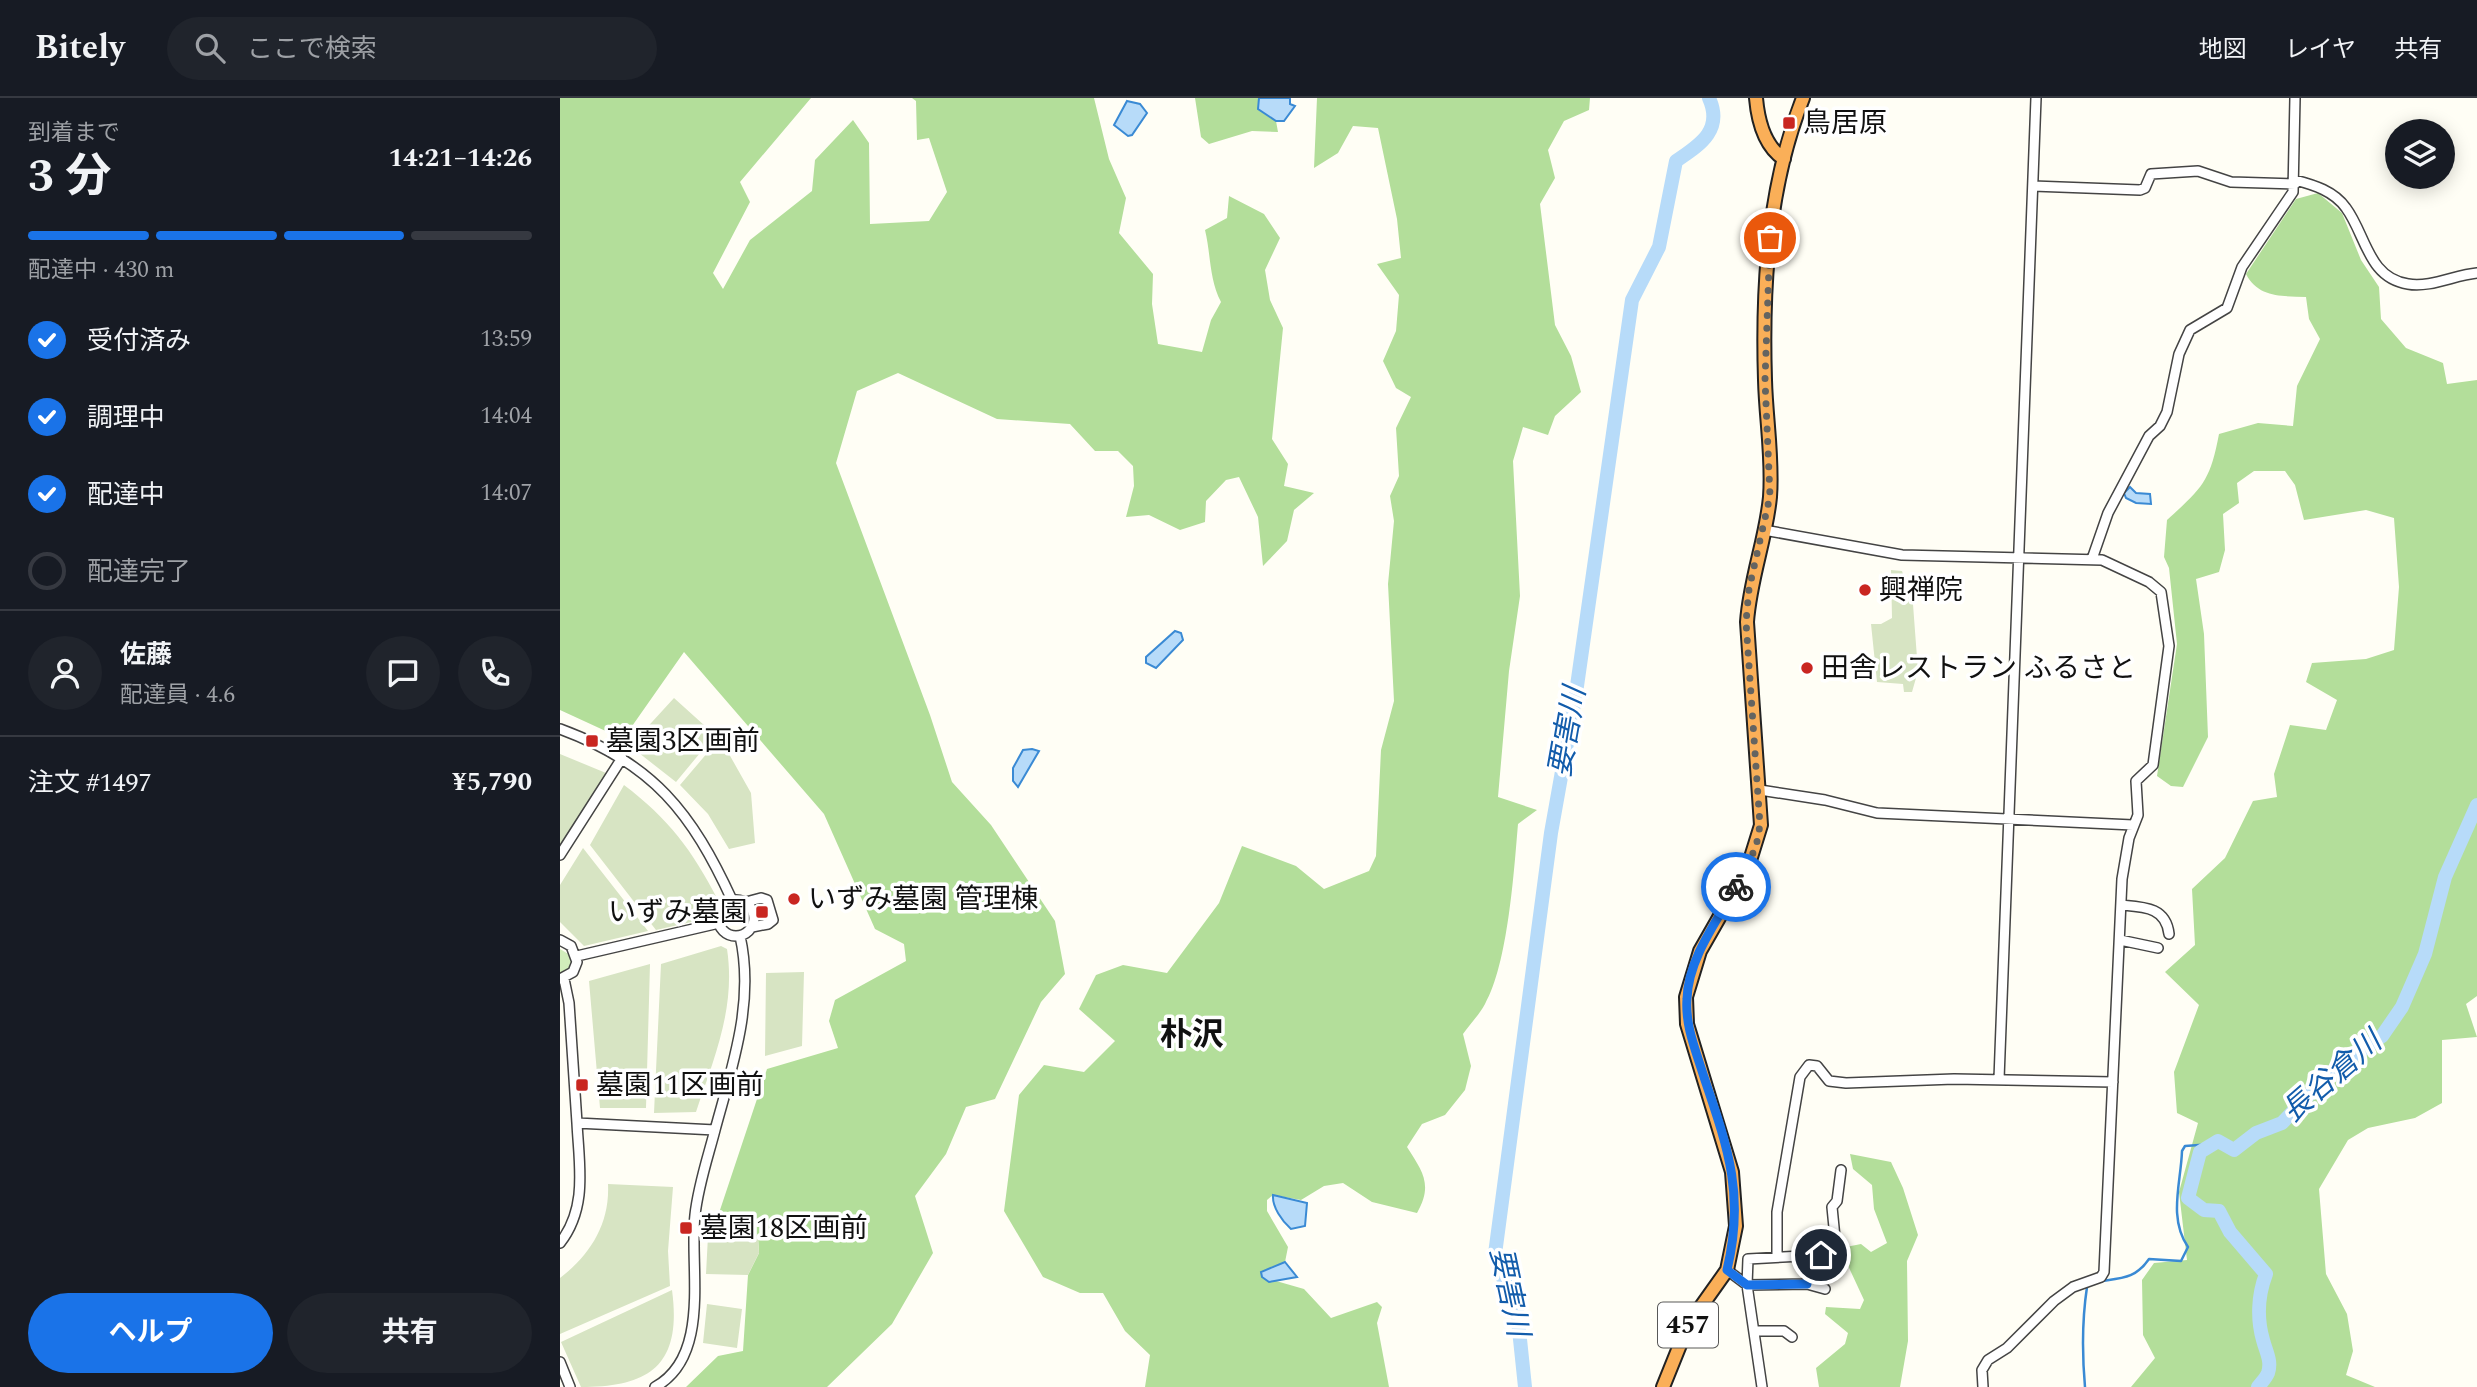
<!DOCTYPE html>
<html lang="ja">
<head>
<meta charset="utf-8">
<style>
	:root { --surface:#171b24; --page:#20242c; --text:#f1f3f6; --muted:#9ea1a6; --line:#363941; --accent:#1a73e8 }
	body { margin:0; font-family:Spectral,"Noto Sans JP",serif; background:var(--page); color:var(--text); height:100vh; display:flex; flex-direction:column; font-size:26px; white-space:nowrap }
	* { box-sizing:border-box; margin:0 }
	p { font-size:23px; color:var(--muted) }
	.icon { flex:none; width:38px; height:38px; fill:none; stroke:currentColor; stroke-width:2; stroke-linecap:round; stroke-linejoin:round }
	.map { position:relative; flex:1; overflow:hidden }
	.sheet { display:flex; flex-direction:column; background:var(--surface); width:560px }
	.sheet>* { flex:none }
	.buttons { position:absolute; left:1825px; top:21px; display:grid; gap:14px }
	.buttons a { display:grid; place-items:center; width:70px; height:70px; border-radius:50%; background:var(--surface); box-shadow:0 4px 18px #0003; font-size:35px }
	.pin { position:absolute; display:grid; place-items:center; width:60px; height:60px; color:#fff; margin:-30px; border:4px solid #fff; border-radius:50%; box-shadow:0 2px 7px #0007 }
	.courier { position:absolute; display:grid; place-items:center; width:70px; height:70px; margin:-35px; border:5px solid #1a73e8; border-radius:50%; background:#fff; color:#222; box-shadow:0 2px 9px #0007 }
	.headline em { font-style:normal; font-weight:700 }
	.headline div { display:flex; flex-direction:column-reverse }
	.headline { display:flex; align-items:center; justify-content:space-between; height:119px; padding:0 28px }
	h1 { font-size:46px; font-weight:700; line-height:52px }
	.bar { display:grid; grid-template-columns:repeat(4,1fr); gap:10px 7px; align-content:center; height:84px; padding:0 28px }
	.bar i { height:9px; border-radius:5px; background:var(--line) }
	.bar .on { background:var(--accent) }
	.bar p { grid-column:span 4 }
	.line { display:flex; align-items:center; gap:18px; padding:0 28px; border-top:2px solid var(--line) }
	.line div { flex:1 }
	.round { display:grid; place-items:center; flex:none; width:74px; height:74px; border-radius:37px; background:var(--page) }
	ol { padding:0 28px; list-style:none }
	li { display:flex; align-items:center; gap:21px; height:77px }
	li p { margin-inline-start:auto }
	li .icon { padding:7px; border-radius:50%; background:var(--accent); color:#fff; stroke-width:4 }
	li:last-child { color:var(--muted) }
	li i { width:38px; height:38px; border:4px solid var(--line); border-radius:50% }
	.button { display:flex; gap:14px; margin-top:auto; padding:14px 28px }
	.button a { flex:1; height:80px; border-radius:42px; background:var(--accent); color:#fff; font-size:28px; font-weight:700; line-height:80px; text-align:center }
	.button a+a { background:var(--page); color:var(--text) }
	header { display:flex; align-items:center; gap:42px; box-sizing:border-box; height:98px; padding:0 35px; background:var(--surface); border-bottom:2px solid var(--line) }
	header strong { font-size:33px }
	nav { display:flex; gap:38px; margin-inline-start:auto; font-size:24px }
	.search { width:490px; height:63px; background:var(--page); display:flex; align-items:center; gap:18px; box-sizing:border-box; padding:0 24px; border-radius:38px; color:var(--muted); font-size:26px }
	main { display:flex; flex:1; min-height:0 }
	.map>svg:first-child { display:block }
	.green { fill:#d1edbb }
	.forest { fill:#b3de9a }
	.cemetery { fill:#d7e4c3 }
	.water { fill:#b7dbf9; stroke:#3a8ad4; stroke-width:2 }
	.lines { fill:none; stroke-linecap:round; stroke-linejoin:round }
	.stream { stroke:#3a8ad4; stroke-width:2.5 }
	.river { stroke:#b7dbf9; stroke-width:14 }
	.minor-casing { stroke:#444; stroke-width:12 }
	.highway-casing { stroke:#222; stroke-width:16 }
	.minor { stroke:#fff; stroke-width:9 }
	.highway { stroke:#faaf58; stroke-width:12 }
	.done { stroke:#646461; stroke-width:7; stroke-dasharray:0 12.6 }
	.route { stroke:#1a73e8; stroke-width:9 }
	.poi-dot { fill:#c92621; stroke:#fff; stroke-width:2.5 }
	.labels { text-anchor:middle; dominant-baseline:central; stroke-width:7; stroke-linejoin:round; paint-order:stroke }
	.shield { fill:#fff; stroke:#585858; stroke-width:2 }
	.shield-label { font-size:26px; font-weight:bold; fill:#111 }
	.poi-label { font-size:28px; fill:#111; stroke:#fff; text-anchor:start }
	.water-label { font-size:30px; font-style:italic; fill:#125cab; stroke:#fff }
	.quarter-label { font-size:32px; font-weight:bold; fill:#111; stroke:#fff }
</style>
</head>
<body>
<header>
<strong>Bitely</strong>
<div class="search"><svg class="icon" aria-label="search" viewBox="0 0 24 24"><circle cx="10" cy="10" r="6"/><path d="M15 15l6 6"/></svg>ここで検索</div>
<nav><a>地図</a><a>レイヤ</a><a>共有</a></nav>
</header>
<main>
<section class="sheet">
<div class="headline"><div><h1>3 分</h1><p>到着まで</p></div><em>14:21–14:26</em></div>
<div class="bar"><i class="on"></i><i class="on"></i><i class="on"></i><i></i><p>配達中 · 430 m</p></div>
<ol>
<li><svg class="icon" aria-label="check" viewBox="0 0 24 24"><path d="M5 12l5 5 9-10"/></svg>受付済み<p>13:59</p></li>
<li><svg class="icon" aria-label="check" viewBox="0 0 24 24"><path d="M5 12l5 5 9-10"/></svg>調理中<p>14:04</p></li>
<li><svg class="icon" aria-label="check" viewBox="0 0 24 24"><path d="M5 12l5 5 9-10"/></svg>配達中<p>14:07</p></li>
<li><i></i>配達完了</li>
</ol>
<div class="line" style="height:126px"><a class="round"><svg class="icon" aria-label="person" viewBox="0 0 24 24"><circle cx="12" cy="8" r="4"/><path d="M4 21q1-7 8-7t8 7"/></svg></a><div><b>佐藤</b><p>配達員 · 4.6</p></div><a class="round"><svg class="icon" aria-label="chat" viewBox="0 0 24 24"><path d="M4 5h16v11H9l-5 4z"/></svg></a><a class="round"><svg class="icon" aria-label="phone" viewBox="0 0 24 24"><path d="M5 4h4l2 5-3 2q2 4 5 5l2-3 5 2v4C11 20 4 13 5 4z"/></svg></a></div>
<div class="line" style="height:91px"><div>注文 #1497</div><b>¥5,790</b></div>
<div class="button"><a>ヘルプ</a><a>共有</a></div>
</section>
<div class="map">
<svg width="1917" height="1289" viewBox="0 0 1917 1289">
	<rect width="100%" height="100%" fill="#fffef5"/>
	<!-- green -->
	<path class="green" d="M0,851L10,857L12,865L9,873L0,877Z"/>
	<!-- forest -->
	<path class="forest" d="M0,0H251L180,84L190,104L153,175L163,191L190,142L252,93L255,62L293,22L309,45L310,126L369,123L387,94L369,40L357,42L356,3L352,0H534L549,61L566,100L559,135L593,176L592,206L598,246L642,254L651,222L661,204C649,181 651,157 645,132L667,120L669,98L704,116L720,140L705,172L710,202L723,230L712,341L728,366L724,388L754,395L734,412L727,443L703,468L698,419L679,379L666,382L646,403L645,424L620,432L589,417L566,419L574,388L573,368L558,353H535L510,326L437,321L338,275L297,293L276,365L370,617L392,684L431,727L495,823L505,876L481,904L435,1001L406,1009L386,1056L355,1098L373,1155L332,1226L267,1289H126L158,1258L183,1253L188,1177L199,1155L198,1139L155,1127L207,971L278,950L269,923L275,902L346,863L344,846L315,831L264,716L124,554L63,641L0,612Z
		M635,0H699L698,11L716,23L718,34L692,33L649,46L641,39Z
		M757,0H1030L1029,12L1004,23L988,52L995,80L980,106L995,227L1011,258L1021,294L995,318L988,337L963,329L953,363L960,498L949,573L938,699L977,712L958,726C954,773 948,866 925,906C919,917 910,926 903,936L911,968L905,992L885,1017L862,1026L847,1049C863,1074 873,1087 857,1115L812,1104L783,1085L764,1088L741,1102L713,1097L707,1102V1113L728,1149L725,1164L702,1174V1179L744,1191L771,1220L817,1204L822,1209L817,1225L829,1289H585L590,1257L565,1233L543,1195H520L483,1179L444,1113L459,997L484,967L524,974L555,943L519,911L536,877L563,867L607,875L659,805L682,748L736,768L764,791L809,773L816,758L821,652L834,603L828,486L834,423L830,398L839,378L836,330L851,299L836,290L823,263L836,233L839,197L817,166L841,160L837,121L818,30L793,28L778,55L754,70Z
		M1758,95L1782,115L1801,162L1819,189L1821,221L1846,250L1883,265L1887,286L1917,282V898L1906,906L1917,939L1882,942V1005L1855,1020L1808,1030L1788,1042L1759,1091L1766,1176L1787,1216L1793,1253L1786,1277L1815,1289H1571L1595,1260L1583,1237L1582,1182L1594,1165L1627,1162L1619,1094L1638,1025L1617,1015L1614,974L1639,907L1605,874L1635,847L1632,791L1665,760L1693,703L1717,699L1714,676L1730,627L1766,632L1777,602L1746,584L1752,565L1806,561L1834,552L1839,489L1834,420L1806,412L1744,422L1735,387L1725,373H1694L1677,385L1679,405L1663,416L1665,452L1659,474L1636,481L1644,536L1648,639L1623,689L1611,688L1597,678L1617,546L1609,470L1604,459L1607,422C1642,390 1650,384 1659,336L1698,325L1733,328L1737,288L1760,241L1749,221L1746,199C1723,198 1698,200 1686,176L1736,101Z
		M1290,1056L1331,1064L1343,1090L1358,1137L1347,1163L1348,1243L1340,1289H1259L1256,1270L1285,1246L1288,1235L1265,1216L1266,1209L1300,1211L1304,1202L1284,1159L1286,1149L1301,1146L1311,1154L1327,1145L1314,1111L1312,1087L1293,1071Z"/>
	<!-- cemetery -->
	<path class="cemetery" d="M1331,472L1342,473L1348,493H1352L1358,573L1352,594H1344L1343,586L1317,584L1311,526H1321L1332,520Z
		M114,600L155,637L116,684L70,648Z
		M160,640L191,695L195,745L169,751L148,716L120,687Z
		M0,656L46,675L0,749Z
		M64,687C109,721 132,752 158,802L149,820L96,832L30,747Z
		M23,750L88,833L24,848L0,824V787Z
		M161,848L167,851C176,910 154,960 136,1014L94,1015L101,866Z
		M90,866L86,1010H40L29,883Z
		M244,874L242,948L205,958L206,875Z
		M48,1086L113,1089L108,1153L110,1188L0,1236V1180C30,1157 50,1126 48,1086Z
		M148,1138L198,1139L199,1155L188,1177L146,1176Z
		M112,1192C122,1266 91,1289 21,1289L1,1244Z
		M147,1206L182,1211L177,1250L143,1245Z"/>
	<!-- water -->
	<path class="water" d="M699,0H730V6L735,8L724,23H716L698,11Z
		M567,3L580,6L587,15L572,37L568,38L554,27Z
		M1570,389L1576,395L1590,396L1591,406L1576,405L1566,400L1564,395Z
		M615,533L621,535L623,542L596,570L586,565V559Z
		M472,651L479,653L458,689L453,683V670L463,652Z
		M713,1097L747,1105L745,1128L731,1131C722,1123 712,1109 713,1097Z
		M725,1164L737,1179L709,1184L702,1179L701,1174Z"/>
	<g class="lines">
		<!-- stream -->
		<path class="stream" d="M1542,1183C1563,1180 1576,1180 1589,1161L1621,1163L1628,1149C1608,1120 1621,1085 1622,1053L1625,1048L1653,1046
			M1525,1289C1522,1255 1522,1222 1527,1189"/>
		<!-- river -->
		<path class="river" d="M965,1289L956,1203L940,1175L935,1156L991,735L1016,595L1072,202L1099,149L1116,63C1138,48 1164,33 1149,0
			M1698,1289C1701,1285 1706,1280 1708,1275C1712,1263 1706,1254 1703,1242C1697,1221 1698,1197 1706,1176L1670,1134L1659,1113L1644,1112L1628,1100L1640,1054L1658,1043L1674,1052L1696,1035L1722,1025L1771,974L1822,938L1842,909L1865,856L1885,779L1917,707"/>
		<defs>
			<path id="minor" d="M1735,82C1754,87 1774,93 1786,110C1806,137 1808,180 1848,186C1870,190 1895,177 1917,175
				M1473,88L1580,92L1585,90L1591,76L1638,73L1671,84L1735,86
				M1204,432L1342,457L1542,462L1589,484L1601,494L1609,548L1593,667L1576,683L1578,717L1569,740L1562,781L1544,1174L1541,1179L1513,1189L1494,1203L1447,1250L1428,1262L1422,1272L1423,1289
				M1532,461L1548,415L1589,338L1600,328L1607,314L1619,256L1630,232L1667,210L1682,169L1733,94L1735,0
				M0,631C93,665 132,715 172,802
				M1200,692L1265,702L1317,715L1573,727
				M0,757L62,660
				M158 820a18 18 0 1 1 36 0a18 18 0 1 1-36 0Z
				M186,804L201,800L207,802L213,822L208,826L192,829
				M1561,807C1584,809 1606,809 1609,836
				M0,842L11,848L17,864L13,874L0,881
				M1560,842L1598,850
				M17,858L159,825
				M4,881L9,905L17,1025L155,1032C172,969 195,904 180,838
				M1439,981L1476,0
				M0,1145C28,1109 19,1067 17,1025
				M1217,1158V1114L1240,979L1249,967L1257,968L1269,983L1286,985L1394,981L1553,984
				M1167,1172L1187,1187L1247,1186L1265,1191
				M1247,1186L1251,1156
				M1195,1233H1224L1232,1239
				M0,1264L10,1289
				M95,1289C152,1258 129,1168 135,1117C138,1088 148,1059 155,1032
				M1202,1289L1187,1187L1188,1161L1261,1157L1276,1150L1272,1109L1277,1103L1281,1072"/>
			<path id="highway" d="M1196,0C1198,23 1204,48 1224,61
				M1103,1289L1128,1227L1167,1172L1176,1128L1172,1074L1127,926L1126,899L1140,853L1188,769L1201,727L1187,524C1190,481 1206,441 1210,399C1213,360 1206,321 1205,282C1202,188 1208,88 1243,0"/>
		</defs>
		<!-- minor casing -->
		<use href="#minor" class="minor-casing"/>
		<!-- highway casing -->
		<use href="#highway" class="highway-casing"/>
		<!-- minor -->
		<use href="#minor" class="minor"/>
		<!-- highway -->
		<use href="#highway" class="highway"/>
	</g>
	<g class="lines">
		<!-- done -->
		<path class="done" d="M1176,789L1196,749L1200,727L1186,524L1189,491L1210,398L1205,282L1210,140"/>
		<!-- route -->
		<path class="route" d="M1176,789C1157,823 1128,861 1127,901C1125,928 1136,953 1144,979C1168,1050 1185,1097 1167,1172L1187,1187L1247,1186L1251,1156L1261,1157"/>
	</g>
	<!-- markers -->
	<g class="poi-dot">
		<rect x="1222" y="18" width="14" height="14" rx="3.5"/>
		<circle cx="1305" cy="492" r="7"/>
		<circle cx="1247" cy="570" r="7"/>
		<rect x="25" y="636" width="14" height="14" rx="3.5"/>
		<circle cx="234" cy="801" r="7"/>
		<rect x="195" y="807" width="14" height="14" rx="3.5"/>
		<rect x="15" y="980" width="14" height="14" rx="3.5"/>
		<rect x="119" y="1123" width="14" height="14" rx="3.5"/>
	</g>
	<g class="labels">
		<!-- shield labels -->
		<rect class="shield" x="1098" y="1204.5" width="60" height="45" rx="5"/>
		<g class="shield-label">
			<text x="1128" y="1227">457</text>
		</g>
		<!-- poi labels -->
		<g class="poi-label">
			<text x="1243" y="25">鳥居原</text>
			<text x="1319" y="492">興禅院</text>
			<text x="1261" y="570">田舎レストラン ふるさと</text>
			<text x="46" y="643">墓園3区画前</text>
			<text x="248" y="801">いずみ墓園 管理棟</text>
			<text x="188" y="814" text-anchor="end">いずみ墓園</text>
			<text x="36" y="987">墓園11区画前</text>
			<text x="140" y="1130">墓園18区画前</text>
		</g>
		<!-- water labels -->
		<g class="water-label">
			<text transform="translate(1008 634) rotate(-80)">要害川</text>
			<text transform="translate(1772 979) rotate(-41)">長谷倉川</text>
			<text transform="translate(949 1194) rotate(78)">要害川</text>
		</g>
		<!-- quarter labels -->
		<g class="quarter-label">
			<text x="632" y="937">朴沢</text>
		</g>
	</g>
</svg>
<div class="buttons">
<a><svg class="icon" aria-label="layers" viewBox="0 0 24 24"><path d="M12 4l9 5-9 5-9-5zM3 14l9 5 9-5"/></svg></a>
</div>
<div class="pin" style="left:1210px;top:140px;background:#ea580c"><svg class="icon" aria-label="bag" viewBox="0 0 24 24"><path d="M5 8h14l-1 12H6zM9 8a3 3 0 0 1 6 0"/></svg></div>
<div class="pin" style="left:1261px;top:1157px;background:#1f2937"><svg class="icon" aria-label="home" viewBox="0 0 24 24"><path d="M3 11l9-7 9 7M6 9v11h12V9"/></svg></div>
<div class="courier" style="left:1176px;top:789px"><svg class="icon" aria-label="bike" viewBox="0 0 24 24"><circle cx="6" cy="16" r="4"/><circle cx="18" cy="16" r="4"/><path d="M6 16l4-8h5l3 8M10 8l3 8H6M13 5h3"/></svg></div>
</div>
</main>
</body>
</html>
